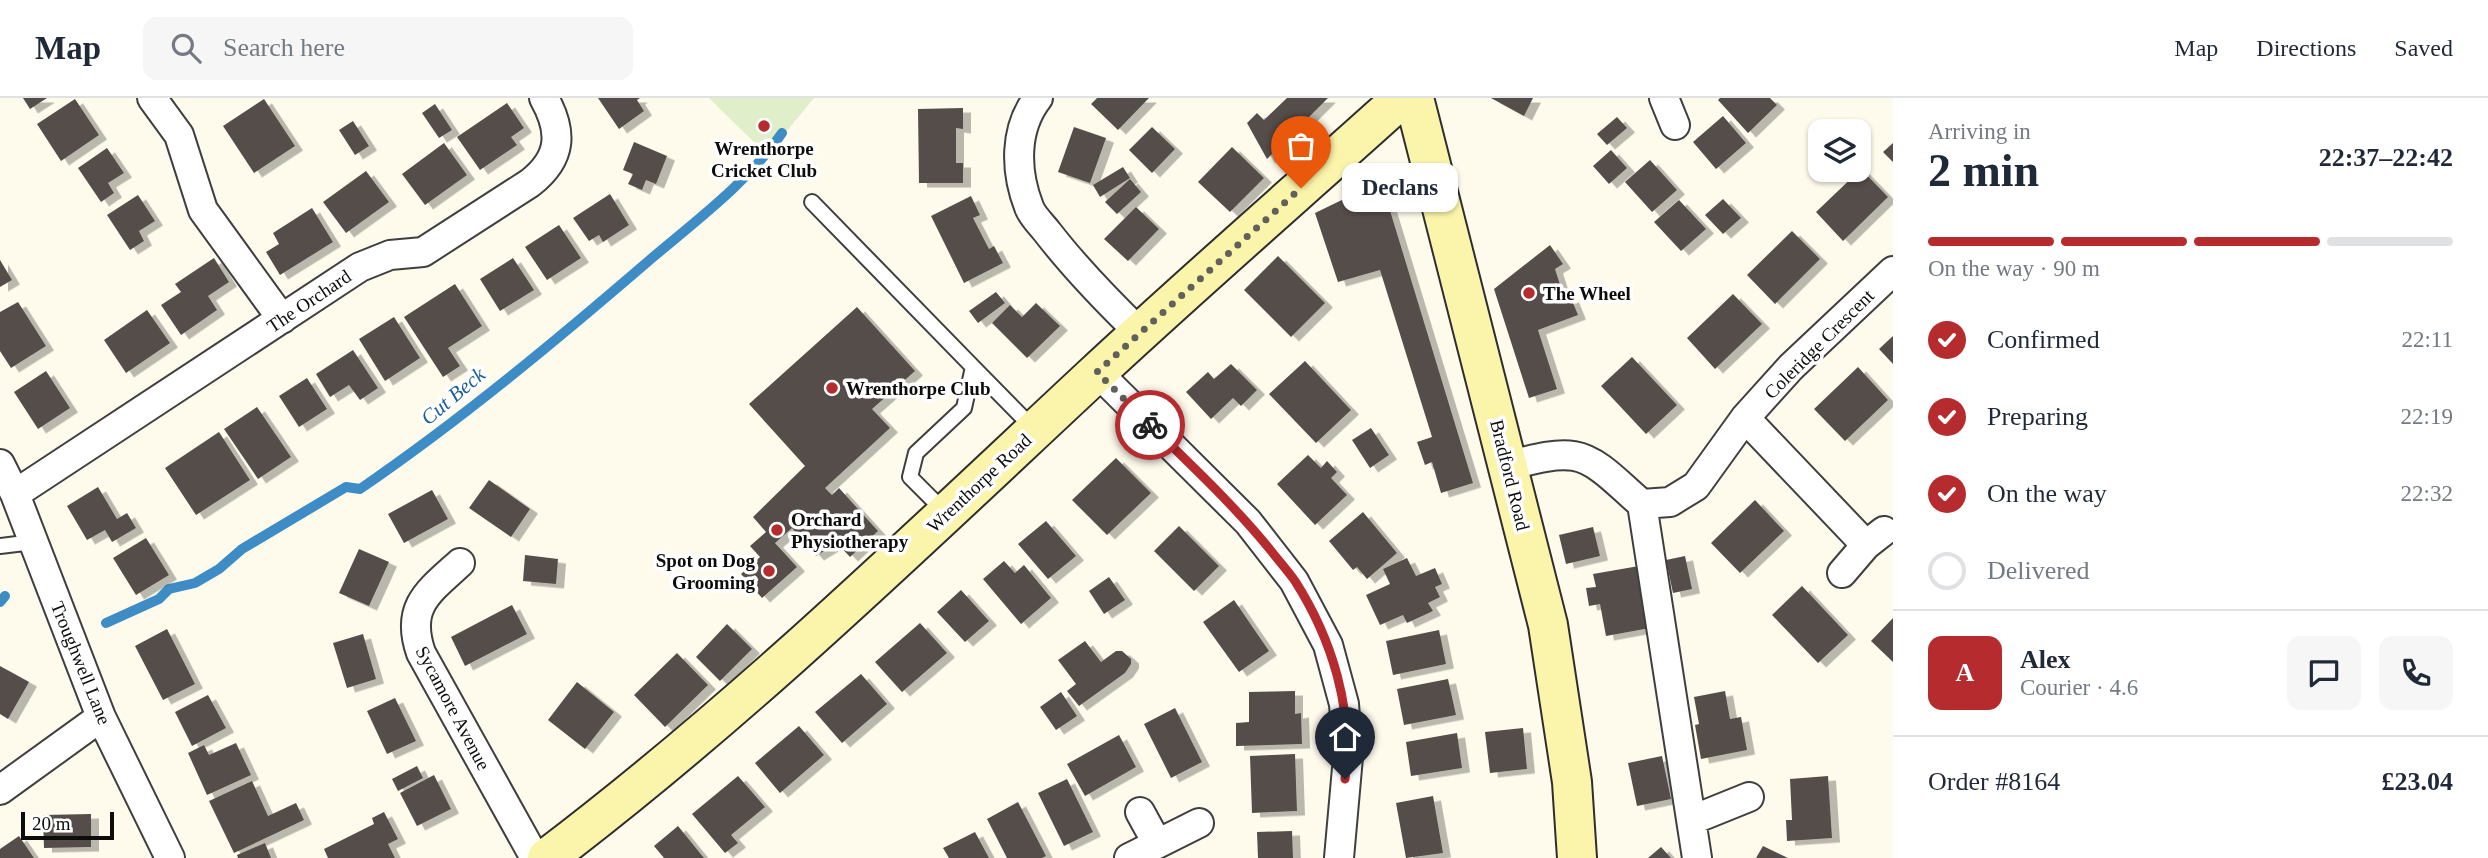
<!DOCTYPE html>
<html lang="en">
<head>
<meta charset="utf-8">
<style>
	:root { --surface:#fff; --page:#f6f6f7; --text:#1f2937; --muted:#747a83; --line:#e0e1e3; --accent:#b52b2e }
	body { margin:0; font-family:"Times New Roman",serif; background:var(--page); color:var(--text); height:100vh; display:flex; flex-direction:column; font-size:26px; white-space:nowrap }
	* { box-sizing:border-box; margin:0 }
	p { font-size:23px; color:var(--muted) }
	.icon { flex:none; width:38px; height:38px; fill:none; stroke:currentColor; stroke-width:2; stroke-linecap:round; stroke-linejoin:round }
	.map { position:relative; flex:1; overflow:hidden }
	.details { display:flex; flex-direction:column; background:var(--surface); width:595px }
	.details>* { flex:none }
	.tools { position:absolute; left:1808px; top:21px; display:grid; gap:14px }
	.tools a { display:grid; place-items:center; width:63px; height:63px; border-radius:14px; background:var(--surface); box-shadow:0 2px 5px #0004; font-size:35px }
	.scale { position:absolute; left:21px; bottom:18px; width:93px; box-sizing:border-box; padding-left:7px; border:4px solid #0c0c0c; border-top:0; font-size:19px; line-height:24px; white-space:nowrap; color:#0c0c0c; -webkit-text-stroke:5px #fff; paint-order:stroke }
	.pin { position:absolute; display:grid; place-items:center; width:60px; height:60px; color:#fff; margin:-72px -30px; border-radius:50% 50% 50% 0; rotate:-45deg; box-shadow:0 0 7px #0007 }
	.pin .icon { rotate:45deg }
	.courier { position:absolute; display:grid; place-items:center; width:70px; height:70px; margin:-35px; border:5px solid #b52b2e; border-radius:50%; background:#fff; color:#222; box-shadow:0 2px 9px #0007 }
	.bubble { position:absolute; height:49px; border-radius:14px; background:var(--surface); box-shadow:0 2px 5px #0004; font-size:23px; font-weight:700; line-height:49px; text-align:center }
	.summary em { font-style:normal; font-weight:700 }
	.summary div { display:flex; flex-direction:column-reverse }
	.summary { display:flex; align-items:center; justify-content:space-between; height:119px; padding:0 35px }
	h1 { font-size:46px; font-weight:700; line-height:52px }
	.bar { display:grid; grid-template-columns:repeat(4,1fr); gap:10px 7px; align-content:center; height:84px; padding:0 35px }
	.bar i { height:9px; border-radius:5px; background:var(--line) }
	.bar .current { background:var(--accent) }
	.bar p { grid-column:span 4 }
	.line { display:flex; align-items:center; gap:18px; padding:0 35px; border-top:2px solid var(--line) }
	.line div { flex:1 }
	.round { display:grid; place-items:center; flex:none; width:74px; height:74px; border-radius:14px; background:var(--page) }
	ol { padding:0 35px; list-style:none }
	li { display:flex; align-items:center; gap:21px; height:77px }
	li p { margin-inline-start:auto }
	li .icon { padding:7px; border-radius:50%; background:var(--accent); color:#fff; stroke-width:4 }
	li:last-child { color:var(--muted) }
	li i { width:38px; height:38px; border:4px solid var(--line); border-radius:50% }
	header { display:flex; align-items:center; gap:42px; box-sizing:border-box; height:98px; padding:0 35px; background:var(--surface); border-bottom:2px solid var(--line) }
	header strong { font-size:33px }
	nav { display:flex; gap:38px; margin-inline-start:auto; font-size:24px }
	.search { width:490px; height:63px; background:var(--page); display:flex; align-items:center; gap:18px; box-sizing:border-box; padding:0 24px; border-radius:14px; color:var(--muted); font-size:26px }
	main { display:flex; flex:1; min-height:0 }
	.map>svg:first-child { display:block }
	.pitch { fill:#e0eec9 }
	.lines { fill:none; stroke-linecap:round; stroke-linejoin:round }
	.stream { stroke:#3e8cc6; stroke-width:10 }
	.building { fill:#544e49; filter:url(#shadow) }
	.lane-casing { stroke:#3f3f3f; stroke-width:18 }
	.street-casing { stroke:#3f3f3f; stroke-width:32 }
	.secondary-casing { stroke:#2e2e2e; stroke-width:42 }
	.lane { stroke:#fff; stroke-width:14 }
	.street { stroke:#fff; stroke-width:28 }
	.secondary { stroke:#fbf5ab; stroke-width:38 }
	.done { stroke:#61605a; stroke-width:7; stroke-dasharray:0 12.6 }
	.route { stroke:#b52b2e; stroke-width:9 }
	.poi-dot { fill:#b52b2e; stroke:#fff; stroke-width:2.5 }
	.labels { text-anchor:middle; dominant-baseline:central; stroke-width:7; stroke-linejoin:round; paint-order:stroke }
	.poi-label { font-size:19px; font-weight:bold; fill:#0c0c0c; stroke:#fff; text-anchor:start }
	.street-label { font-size:19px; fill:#0c0c0c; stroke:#fff }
	.water-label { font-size:21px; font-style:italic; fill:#1c5e97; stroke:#fff }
</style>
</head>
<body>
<header>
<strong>Map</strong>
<div class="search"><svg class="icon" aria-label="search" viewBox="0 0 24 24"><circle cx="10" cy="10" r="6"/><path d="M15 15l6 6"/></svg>Search here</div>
<nav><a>Map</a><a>Directions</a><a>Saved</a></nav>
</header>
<main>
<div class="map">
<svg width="1893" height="760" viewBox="0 0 1893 760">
	<defs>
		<filter id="shadow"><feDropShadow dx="8" dy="4.5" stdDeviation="0" flood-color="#0004"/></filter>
	</defs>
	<rect width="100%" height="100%" fill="#fefbec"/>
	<!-- pitch -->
	<path class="pitch" d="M709,0H814L767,57Z"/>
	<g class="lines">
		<!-- stream -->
		<path class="stream" d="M0,504L5,498
			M106,525L159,501L169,491L195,485L219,471L242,451L346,389L360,391C462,321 558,241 652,160C697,122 748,84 782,35"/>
	</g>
	<!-- building -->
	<path class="building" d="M23,0H47L30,11Z
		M598,0H640L637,2L644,13L619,31Z
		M1097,0H1149L1118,32L1091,6Z
		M1287,0H1328L1267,61L1247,25L1257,15L1264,22Z
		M1491,0H1533L1524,18Z
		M1720,0H1770L1777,7L1748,35L1718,2Z
		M75,1L99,37L61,63L37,26Z
		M264,1L295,48L254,75L223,28Z
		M507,5L524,30L511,39L517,47L480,72L457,39Z
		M435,6L452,32L439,40L422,15Z
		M963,10V31L956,30V65H963V85H919L918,11Z
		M1723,18L1746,45L1716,71L1693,44Z
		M1617,19L1627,30L1607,47L1597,36Z
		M353,23L369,48L355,57L339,32Z
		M1074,29L1106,40L1090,85L1058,74Z
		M1152,29L1175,51L1152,75L1129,52Z
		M634,44L667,58L656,86L646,82L642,92L628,86L633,76L623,72Z
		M444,45L467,77L425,107L402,76Z
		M1893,45V64L1883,54Z
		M1232,49L1264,80L1230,114L1198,84Z
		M107,50L124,75L108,85L114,95L101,104L78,70Z
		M1611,52L1627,70L1609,86L1593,68Z
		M1650,62L1677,92L1652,114L1625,84Z
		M1123,69L1130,80L1100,99L1093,87Z
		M1861,71L1888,99L1843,143L1816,114Z
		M366,73L389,104L346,135L323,104Z
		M1130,81L1141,94L1117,116L1105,104Z
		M1381,83L1473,385L1441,395L1432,364L1425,367L1417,344L1432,339L1380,172L1338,184L1315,115Z
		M610,96L629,127L603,144L599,137L589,143L573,120Z
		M138,97L155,123L139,133L144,143L130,152L107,117Z
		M971,98L980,117L973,120L989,151L994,148L1003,165L964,185L931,118Z
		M1723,101L1741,120L1723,136L1705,117Z
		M1679,102L1706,131L1681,153L1654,124Z
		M1136,109L1159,131L1128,163L1104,141Z
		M312,110L333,144L280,177L266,154L279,146L273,135Z
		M559,127L581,160L547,182L525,149Z
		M1792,133L1820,161L1775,206L1747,177Z
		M1550,147L1563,166L1555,171L1565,202L1571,200L1578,217L1538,232L1557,291L1529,300L1494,191Z
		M1278,158L1325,205L1291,239L1244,192Z
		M214,160L229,184L208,198L217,212L181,237L161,207L181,194L175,186Z
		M513,160L534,192L500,213L480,181Z
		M0,162L12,182L0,189Z
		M455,186L482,228L448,250L460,268L443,279L404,219Z
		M996,194L1005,205L978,225L969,213Z
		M1733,196L1762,226L1715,271L1687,240Z
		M18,204L46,248L11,270L0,253V214Z
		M1036,205L1060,228L1027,260L992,225L1010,207L1022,219Z
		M857,209L915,273L872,311L890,330L825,390L832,397L839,390L878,433L850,459L837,445L816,458L792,430L775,445L797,469L762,500L741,476L760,459L750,448L766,434L753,419L805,368L749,306Z
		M147,212L170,245L126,275L104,242Z
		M394,219L420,260L385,283L359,241Z
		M1893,238V266L1879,251Z
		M353,252L378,290L360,302L349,287L330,299L316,276Z
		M1632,259L1677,307L1646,336L1601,288Z
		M1305,263L1351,312L1316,345L1269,296Z
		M1231,266L1257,292L1241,308L1233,300L1211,321L1186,294L1208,274L1214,281Z
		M1858,269L1888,302L1845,343L1814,311Z
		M46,273L70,310L38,331L14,294Z
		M307,280L327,311L299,329L279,298Z
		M257,309L291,359L258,381L224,331Z
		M1371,330L1389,357L1370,370L1352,342Z
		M219,334L250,382L196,417L165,370Z
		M1308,357L1321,370L1327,363L1337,374L1331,380L1347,397L1315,427L1277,386Z
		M1116,360L1151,395L1107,437L1072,402Z
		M489,382L530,411L511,439L469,410Z
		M98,389L117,421L127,415L136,430L112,444L105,432L87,442L67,408Z
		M432,392L448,421L404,445L388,416Z
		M1755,402L1784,433L1740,475L1711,445Z
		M1363,414L1397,455L1367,481L1357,469L1353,472L1329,443Z
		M1046,423L1076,458L1048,481L1018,446Z
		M1179,428L1219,468L1194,493L1154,453Z
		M1593,429L1600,458L1566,466L1559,437Z
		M146,440L169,477L136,497L113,460Z
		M359,451L389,464L369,508L339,495Z
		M525,457L558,461L556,486L523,483Z
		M1685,458L1692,491L1673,495L1666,462Z
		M1407,460L1416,478L1435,470L1442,486L1435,489L1440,499L1428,505L1433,513L1407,525L1403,517L1380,527L1366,497L1390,486L1383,471Z
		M1004,463L1015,475L1024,467L1051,500L1021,526L983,481Z
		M1639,468L1650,530L1606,538L1600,506L1589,508L1586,490L1596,489L1593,476Z
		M1109,479L1125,502L1104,516L1089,493Z
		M1802,488L1848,537L1818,565L1772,517Z
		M961,492L989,523L965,544L937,514Z
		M1234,502L1269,553L1239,574L1203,524Z
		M512,507L527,536L465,568L451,539Z
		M1893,520V564L1871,543Z
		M920,525L947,555L902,594L875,564Z
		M727,526L752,551L720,583L696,559Z
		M167,531L195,586L163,602L135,548Z
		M1439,532L1446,566L1393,577L1386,543Z
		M363,536L376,581L347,590L333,545Z
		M1085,543L1101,564L1116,553H1122L1131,561V566L1125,575L1079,608L1067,593L1076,586L1058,562Z
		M677,555L708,587L665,629L634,597Z
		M0,568L29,584L8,621L0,616Z
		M861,576L887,606L842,645L815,614Z
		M1448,581L1456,617L1404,627L1397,591Z
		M577,584L614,614L585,651L548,622Z
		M1295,593V616L1301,615L1302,646L1236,648V625L1249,624V594Z
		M1725,593L1730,621L1741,619L1747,652L1701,661L1695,627L1699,626L1694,599Z
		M1061,594L1077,618L1056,632L1040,609Z
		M208,597L226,630L192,648L175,614Z
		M395,600L416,643L387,656L367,613Z
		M1175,610L1202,664L1171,680L1144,626Z
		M799,628L824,657L780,695L755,665Z
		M1523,630L1527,671L1490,675L1485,634Z
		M1457,635L1462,670L1411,678L1406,644Z
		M1119,637L1136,669L1085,698L1067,666Z
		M236,645L251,677L207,697L188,655L204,647L209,657Z
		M1295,656L1297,713L1252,715L1250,658Z
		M1662,658L1671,701L1637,708L1628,665Z
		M417,668L423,680L398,693L392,681Z
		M434,677L451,711L417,728L400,695Z
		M738,678L765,709L731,737L738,745L725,755L692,716Z
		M1828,678L1832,740L1787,743L1786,722H1792L1790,681Z
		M1067,681L1093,734L1064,748L1038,695Z
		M252,683L268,718L296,705L304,722L234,755L209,703Z
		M1433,698L1443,755L1406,760L1396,705Z
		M1018,704L1046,758L1042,760H1007L987,721Z
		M384,714L398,741L388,746L395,760H328L324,751L374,726L372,720Z
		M91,716V749L44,750L43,717Z
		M678,728L704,760H664L654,748Z
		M1292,733L1293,760H1258L1257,734Z
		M975,734L989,760H949L943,750Z
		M19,738L34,760H0V751Z
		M265,745L271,760H238L237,757Z
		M1763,748L1788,760H1756Z
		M1661,749L1671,760H1648Z"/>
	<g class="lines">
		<defs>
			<path id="lane" d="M812,104L973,269L964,310L916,355L910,379L945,414
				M973,269L1033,330
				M0,448L33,444"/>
			<path id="street" d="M152,0L179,37L203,112L282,221
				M1038,0C1014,31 1015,73 1029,109C1032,118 1042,127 1048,135C1076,171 1107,203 1140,235
				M1664,0L1675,27
				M1097,274L1248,424L1294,483L1328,547L1344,606L1348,659L1339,760
				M1745,320L1866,447
				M0,366L15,396L101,619L170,760
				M1507,368C1528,363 1552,355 1574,358C1599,362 1622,390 1642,406L1670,404L1696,388L1745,320L1791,269L1893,173
				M15,396L360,169L390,157L423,154L530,85C562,60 563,34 544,0
				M1642,406L1697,760
				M460,465C428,494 405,509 421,555L535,760
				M1842,475L1866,447L1884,433
				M0,692L101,619
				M1140,714L1157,745
				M1692,722L1749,699
				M1129,760L1199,725"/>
			<path id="secondary" d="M1414,0L1548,527L1572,684L1577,760
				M547,760C741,613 916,443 1094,277C1195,183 1300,92 1402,0"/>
		</defs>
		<!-- lane casing -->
		<use href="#lane" class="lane-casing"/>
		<!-- street casing -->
		<use href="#street" class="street-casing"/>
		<!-- secondary casing -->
		<use href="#secondary" class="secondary-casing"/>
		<!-- lane -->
		<use href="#lane" class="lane"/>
		<!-- street -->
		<use href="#street" class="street"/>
		<!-- secondary -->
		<use href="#secondary" class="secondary"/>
	</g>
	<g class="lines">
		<!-- done -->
		<path class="done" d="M1150,327L1097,274L1301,90"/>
		<!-- route -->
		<path class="route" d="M1150,327C1192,368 1235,408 1272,454C1279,463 1288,473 1295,483C1332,541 1354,612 1345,681"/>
	</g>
	<!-- markers -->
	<g class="poi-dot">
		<circle cx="764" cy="28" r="7"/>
		<circle cx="1529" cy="195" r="7"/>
		<circle cx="832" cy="290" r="7"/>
		<circle cx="777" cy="432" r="7"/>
		<circle cx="769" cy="473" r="7"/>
	</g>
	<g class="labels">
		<!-- poi labels -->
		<g class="poi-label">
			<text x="764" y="50" text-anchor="middle">Wrenthorpe<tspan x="764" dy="22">Cricket Club</tspan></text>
			<text x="1543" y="195">The Wheel</text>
			<text x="846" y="290">Wrenthorpe Club</text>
			<text x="791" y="421">Orchard<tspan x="791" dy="22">Physiotherapy</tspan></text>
			<text x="755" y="462" text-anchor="end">Spot on Dog<tspan x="755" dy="22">Grooming</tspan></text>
		</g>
		<!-- street labels -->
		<g class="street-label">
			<text transform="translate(309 203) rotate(-34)">The Orchard</text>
			<text transform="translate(1819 246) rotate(-45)">Coleridge Crescent</text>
			<text transform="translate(1510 377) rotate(76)">Bradford Road</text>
			<text transform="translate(979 385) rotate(-43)">Wrenthorpe Road</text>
			<text transform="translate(81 565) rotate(68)">Troughwell Lane</text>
			<text transform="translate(453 610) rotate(62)">Sycamore Avenue</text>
		</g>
		<!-- water labels -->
		<g class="water-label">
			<text transform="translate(453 298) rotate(-40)">Cut Beck</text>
		</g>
	</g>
</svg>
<div class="tools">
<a><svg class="icon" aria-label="layers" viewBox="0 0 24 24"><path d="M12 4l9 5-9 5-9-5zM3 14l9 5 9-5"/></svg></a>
</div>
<div class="scale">20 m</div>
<div class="pin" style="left:1301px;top:90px;background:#ea580c"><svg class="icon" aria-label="bag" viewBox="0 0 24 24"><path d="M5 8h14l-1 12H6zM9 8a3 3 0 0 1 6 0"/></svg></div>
<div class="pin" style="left:1345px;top:681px;background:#1f2937"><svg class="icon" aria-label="home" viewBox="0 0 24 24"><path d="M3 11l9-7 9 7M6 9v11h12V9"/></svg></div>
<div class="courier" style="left:1150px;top:327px"><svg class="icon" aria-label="bike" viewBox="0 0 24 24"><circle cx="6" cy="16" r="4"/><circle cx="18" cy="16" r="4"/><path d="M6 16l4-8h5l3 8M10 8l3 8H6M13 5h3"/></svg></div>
<div class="bubble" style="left:1342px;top:65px;width:116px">Declans</div>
</div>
<section class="details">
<div class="summary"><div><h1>2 min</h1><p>Arriving in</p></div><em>22:37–22:42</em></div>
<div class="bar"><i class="current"></i><i class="current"></i><i class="current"></i><i></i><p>On the way · 90 m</p></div>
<ol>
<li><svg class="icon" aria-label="check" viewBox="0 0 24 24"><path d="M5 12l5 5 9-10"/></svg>Confirmed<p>22:11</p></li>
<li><svg class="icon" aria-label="check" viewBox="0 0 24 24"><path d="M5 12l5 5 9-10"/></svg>Preparing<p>22:19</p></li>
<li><svg class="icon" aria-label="check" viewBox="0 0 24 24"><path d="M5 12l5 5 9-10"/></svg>On the way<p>22:32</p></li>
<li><i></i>Delivered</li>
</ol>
<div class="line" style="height:126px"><b class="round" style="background:var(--accent);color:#fff">A</b><div><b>Alex</b><p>Courier · 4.6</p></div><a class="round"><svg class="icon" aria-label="chat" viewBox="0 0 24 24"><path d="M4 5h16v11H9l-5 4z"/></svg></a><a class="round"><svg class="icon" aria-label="phone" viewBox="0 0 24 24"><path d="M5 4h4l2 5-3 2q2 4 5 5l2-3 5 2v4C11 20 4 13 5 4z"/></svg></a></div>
<div class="line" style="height:91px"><div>Order #8164</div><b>£23.04</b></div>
</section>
</main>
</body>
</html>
